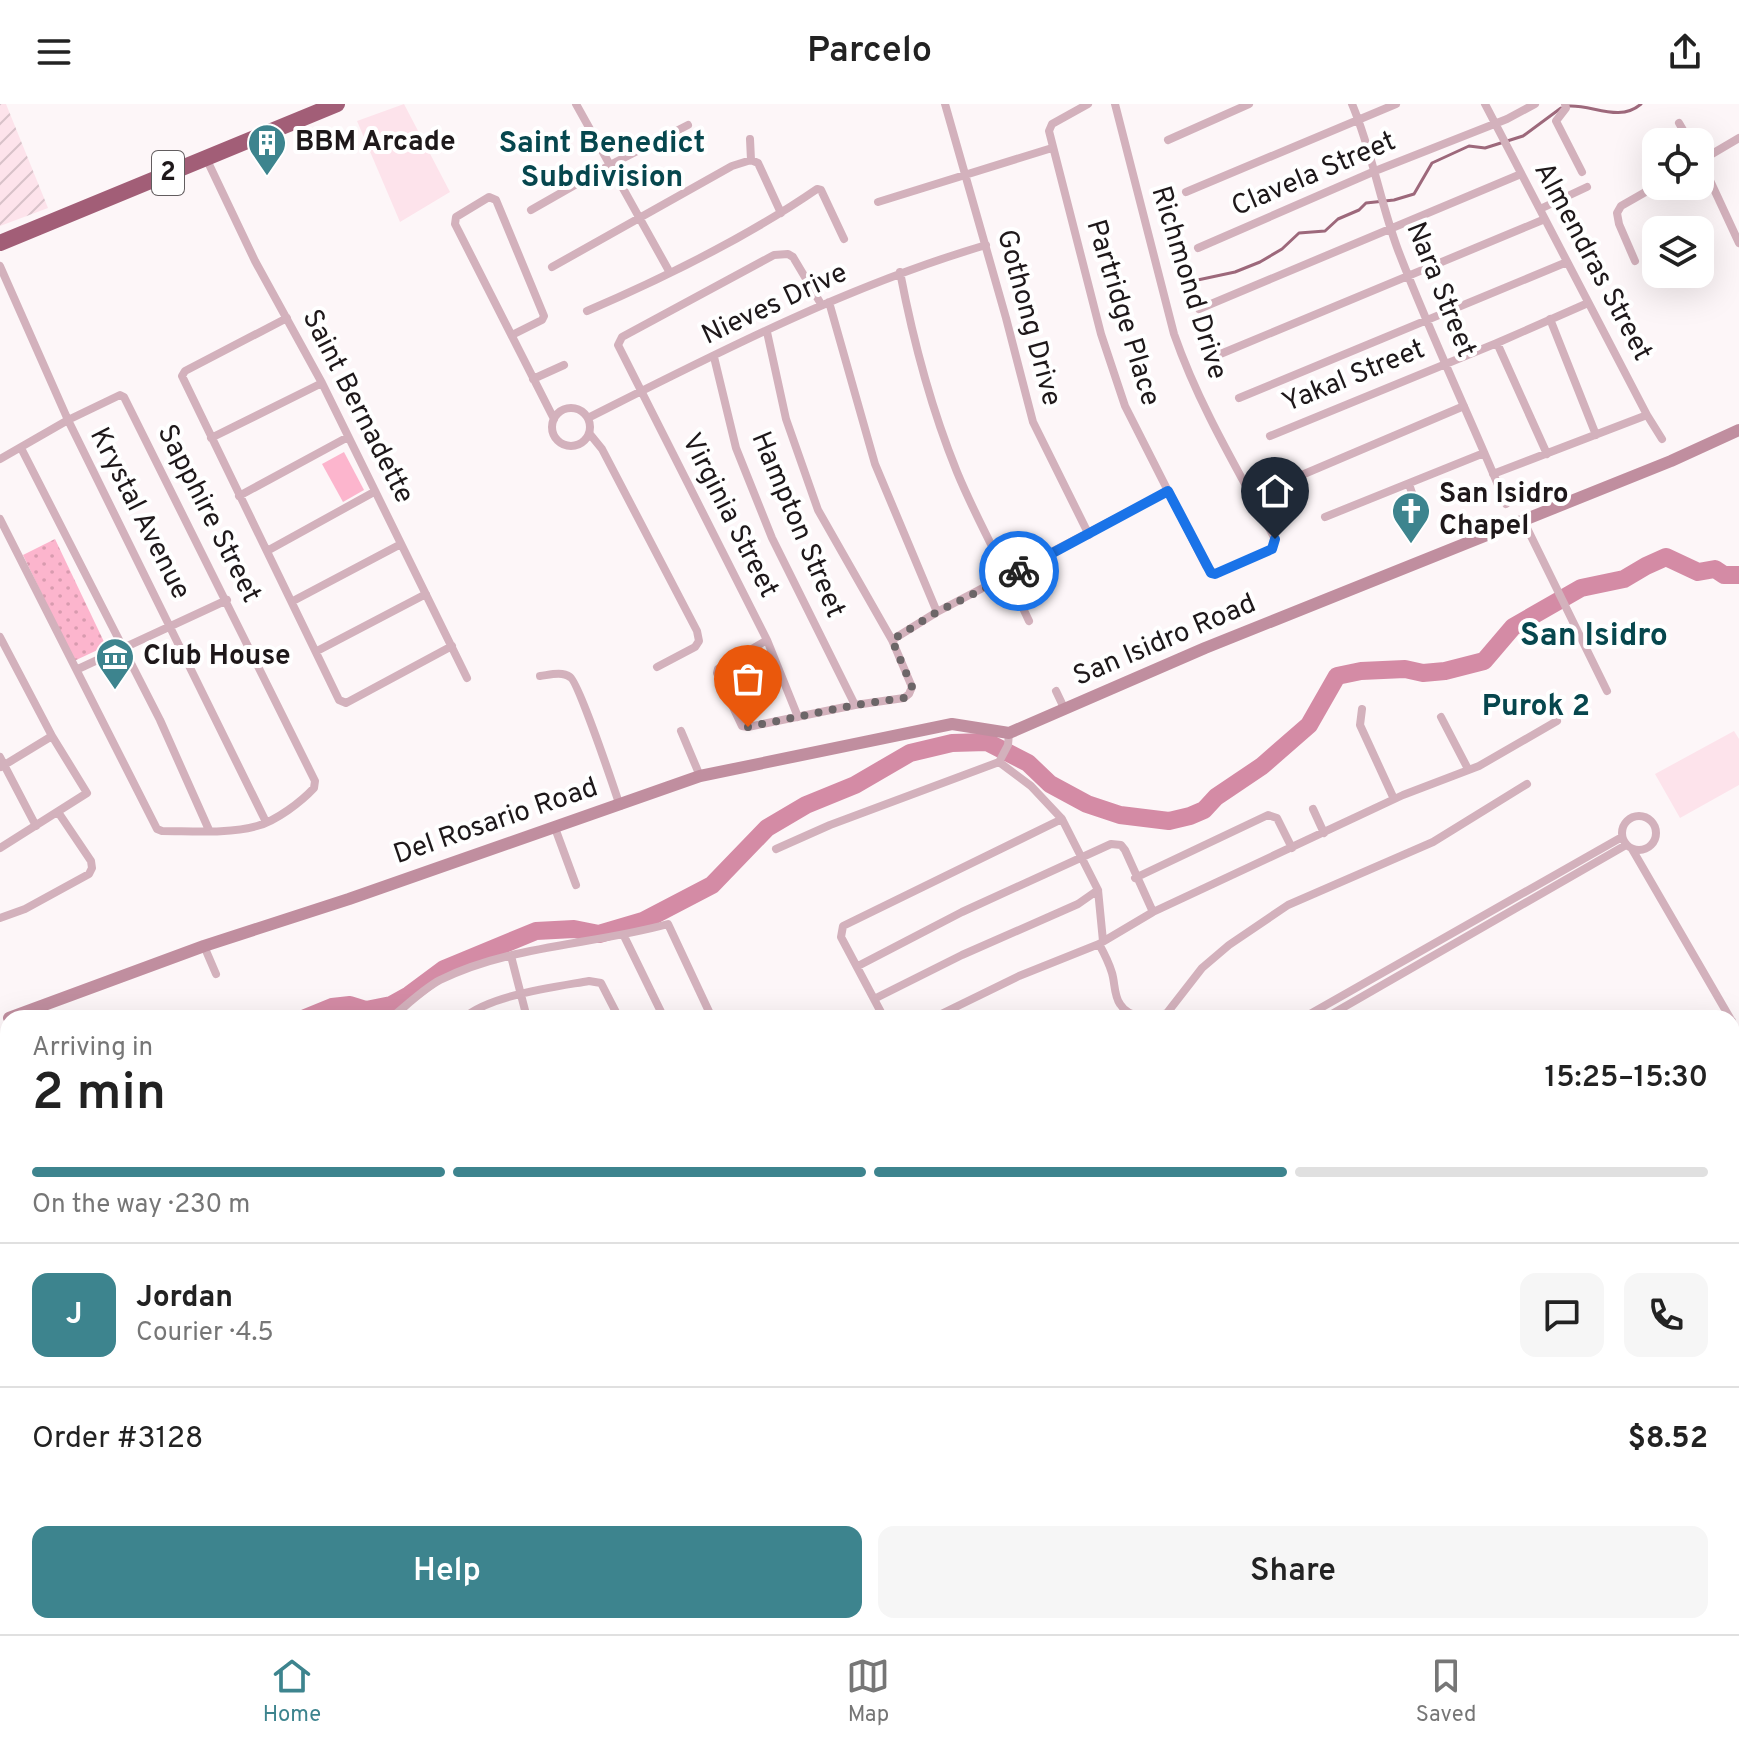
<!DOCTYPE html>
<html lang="en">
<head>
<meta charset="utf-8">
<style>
	:root { --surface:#fff; --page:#f6f6f6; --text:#222; --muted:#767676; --line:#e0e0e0; --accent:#3d848e }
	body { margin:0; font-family:Overpass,sans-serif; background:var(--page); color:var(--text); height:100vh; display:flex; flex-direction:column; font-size:30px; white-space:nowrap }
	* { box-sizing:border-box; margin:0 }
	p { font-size:26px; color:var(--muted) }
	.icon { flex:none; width:44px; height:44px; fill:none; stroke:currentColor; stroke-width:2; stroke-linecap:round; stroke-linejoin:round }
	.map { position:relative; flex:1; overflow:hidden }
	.details { position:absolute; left:0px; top:906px; width:1740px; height:624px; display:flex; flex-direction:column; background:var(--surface); border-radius:24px 24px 0 0; box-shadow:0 8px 32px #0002 }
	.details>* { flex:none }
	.tools { position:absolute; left:1642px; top:24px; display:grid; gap:16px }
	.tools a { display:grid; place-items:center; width:72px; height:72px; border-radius:16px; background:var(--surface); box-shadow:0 8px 32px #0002; font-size:40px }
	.pin { position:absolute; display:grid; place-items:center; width:68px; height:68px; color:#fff; margin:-82px -34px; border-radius:50% 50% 50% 0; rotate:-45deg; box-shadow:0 0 8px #0007 }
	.pin .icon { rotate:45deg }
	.courier { position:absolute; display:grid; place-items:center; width:80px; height:80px; margin:-40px; border:6px solid #1a73e8; border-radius:50%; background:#fff; color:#222; box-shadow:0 2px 10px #0007 }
	.summary em { font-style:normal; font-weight:600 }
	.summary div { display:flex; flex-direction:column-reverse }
	.summary { display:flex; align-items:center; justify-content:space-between; height:136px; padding:0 32px }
	h1 { font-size:52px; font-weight:600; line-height:60px }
	.bar { display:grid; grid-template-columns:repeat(4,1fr); gap:12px 8px; align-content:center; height:96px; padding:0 32px }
	.bar i { height:10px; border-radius:6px; background:var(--line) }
	.bar .selected { background:var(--accent) }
	.bar p { grid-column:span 4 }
	.line { display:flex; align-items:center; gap:20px; padding:0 32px; border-top:2px solid var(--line) }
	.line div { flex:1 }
	.round { display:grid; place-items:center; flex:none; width:84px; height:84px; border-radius:16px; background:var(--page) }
	.cta { display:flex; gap:16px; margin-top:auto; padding:16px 32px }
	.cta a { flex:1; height:92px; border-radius:16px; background:var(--accent); color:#fff; font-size:32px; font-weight:600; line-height:92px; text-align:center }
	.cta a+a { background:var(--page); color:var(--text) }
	header { display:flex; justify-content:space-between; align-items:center; height:104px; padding:0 32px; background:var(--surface); font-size:36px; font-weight:600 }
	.menu { display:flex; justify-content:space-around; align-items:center; height:112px; border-top:2px solid var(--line); background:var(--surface); font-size:22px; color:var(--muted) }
	.menu a { display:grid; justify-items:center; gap:4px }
	.menu .selected { color:var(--accent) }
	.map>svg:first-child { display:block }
	.built { fill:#fde3eb }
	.industrial { fill:url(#industrial-furrows) }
	.park { fill:url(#park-dots) }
	.pitch { fill:#fcb5cd }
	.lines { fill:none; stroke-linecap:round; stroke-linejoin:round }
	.stream { stroke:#9d687b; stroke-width:3 }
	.river { stroke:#d48ba5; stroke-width:18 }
	.street { stroke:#d3b1bc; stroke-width:8 }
	.secondary { stroke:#c08e9f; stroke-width:12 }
	.highway { stroke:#a25e77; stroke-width:16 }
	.done { stroke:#6c6668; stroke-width:8; stroke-dasharray:0 14.4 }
	.route { stroke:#1a73e8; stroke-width:10 }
	.labels { text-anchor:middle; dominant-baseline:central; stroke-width:8; stroke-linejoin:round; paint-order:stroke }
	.shield { fill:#fff; stroke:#625d5f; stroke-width:2 }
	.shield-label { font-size:26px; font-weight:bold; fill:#1e181a }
	.poi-label { font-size:28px; font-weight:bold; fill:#1e181a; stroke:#fff; text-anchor:start }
	.street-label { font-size:28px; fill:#1e181a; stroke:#fff }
	.neighbourhood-label { font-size:30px; font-weight:bold; fill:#06474e; stroke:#fff }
	.quarter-label { font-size:32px; font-weight:bold; fill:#06474e; stroke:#fff }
</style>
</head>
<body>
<header><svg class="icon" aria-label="menu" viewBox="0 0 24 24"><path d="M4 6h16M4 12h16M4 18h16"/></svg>Parcelo<svg class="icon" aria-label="share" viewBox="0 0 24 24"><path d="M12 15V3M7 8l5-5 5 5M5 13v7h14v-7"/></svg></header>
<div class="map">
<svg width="1739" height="1530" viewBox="0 0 1739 1530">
	<defs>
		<pattern id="industrial-furrows" width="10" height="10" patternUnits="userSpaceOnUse" patternTransform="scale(2)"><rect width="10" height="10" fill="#fde3eb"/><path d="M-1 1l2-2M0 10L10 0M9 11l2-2" fill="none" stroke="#d8c2c9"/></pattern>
		<pattern id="park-dots" width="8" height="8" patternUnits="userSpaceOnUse" patternTransform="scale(2)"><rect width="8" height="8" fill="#fcb5cd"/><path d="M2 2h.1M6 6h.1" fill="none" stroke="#d89baf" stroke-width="1.8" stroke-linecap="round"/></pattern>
	</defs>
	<rect width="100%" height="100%" fill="#fdf6f8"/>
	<!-- built -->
	<path class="built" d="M404,0L450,88L400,118L357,17Z
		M1734,627L1739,635V681L1680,714L1655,670Z
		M8,1343V1400L0,1404V1347Z"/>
	<!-- industrial -->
	<path class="industrial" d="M0,0H6L48,104L0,122Z"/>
	<!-- park -->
	<path class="park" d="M55,435L106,542L74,557L23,451Z"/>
	<!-- pitch -->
	<path class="pitch" d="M344,348L364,386L343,398L322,360Z"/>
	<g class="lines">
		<!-- stream -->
		<path class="stream" d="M1568,2C1592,0 1619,19 1641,0
			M1193,177L1235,168L1260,158L1282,145L1299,129L1325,127L1338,115L1359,106L1366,99L1394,96L1414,90L1432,59L1469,42L1485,44L1523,32L1561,4
			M1310,1530L1319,1522"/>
		<!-- river -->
		<path class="river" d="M305,914L332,903L350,901L366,906L391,901L409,891L444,865L536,827L574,825L599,830L643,817L712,781L767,724L806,701L855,681L910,649L952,639L987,638L1028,659L1050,680L1087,700L1120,711L1169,717L1190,712L1204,706L1216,693L1262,662L1309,621L1337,572L1361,567L1405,565L1423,569L1445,567L1484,557L1513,523L1581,484L1624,475L1646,462L1666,453L1698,468L1715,465L1724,471H1739
			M0,1061L8,1057"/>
		<!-- street -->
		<path class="street" d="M576,0L669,167
			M945,0L1006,214L1033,318L1089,431
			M1088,0L1052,20L1049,27L1101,230L1125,302L1206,462L1215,470L1272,445L1275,435C1239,368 1199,302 1174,230L1115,0
			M1352,0C1372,47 1380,98 1398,146C1431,232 1471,315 1506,400
			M1485,0L1647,311L1662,335
			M1565,0L1566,4L1556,17L1582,68
			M1679,19L1690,38
			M750,35L751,56
			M1168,36L1249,0
			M206,54L255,157L322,279L467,574
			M1700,55L1739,139
			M1700,57L1739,34
			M1186,88L1396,0
			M878,98L1052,44
			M1540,105L1587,83
			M531,106L610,61L688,21
			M1198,144L1375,67L1507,15L1535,0
			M1635,157L1619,120L1617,109L1621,102L1656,82
			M0,162L68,316L266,718
			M552,163L732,62L751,56L758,59L781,109
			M900,168C913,236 931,304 957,368C978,419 1006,467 1029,517
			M829,198L875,360L937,508
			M1199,205L1521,70
			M587,207C666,173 746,134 817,85L821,86L844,135
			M287,214L185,267L182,272L339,596L346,599L452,542
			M1550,215L1596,331
			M767,228L786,315L818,406L892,536L912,583L909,590L904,594L855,601L748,623L742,622L717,569L718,565L767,536
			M512,231L542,216L544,212L496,96L489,93L456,113L455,120L554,315
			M1497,239L1547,350
			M1218,251L1545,115
			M714,253L736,344L772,434L855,601
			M533,275L564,261
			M1239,294L1567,158
			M552 323a19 19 0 1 1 38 0a19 19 0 1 1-38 0Z
			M588,314C717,249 847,182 986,141
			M589,329L602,345L697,527L699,537L695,543L657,563
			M1270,332L1497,239L1588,199
			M211,334L322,279
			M21,344L160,616L209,726
			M0,355L68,316L120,291L124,293L315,677L314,684C301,698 276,717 257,722C230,730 191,727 162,727L157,725L0,415
			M1493,370L1647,311
			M1290,376L1464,302
			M1409,380L1420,413
			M239,392L348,333
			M1325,413L1484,349
			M1523,416L1607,587
			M267,447L374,388
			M293,497L401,440
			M0,533L52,632L87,689L0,744
			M892,536L937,508L1168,387
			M317,547L426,490
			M78,565L227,496
			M540,572C549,571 562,567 570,573C578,577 614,684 620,702
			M1056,587L1065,606
			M1362,605L1360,621L1394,695
			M798,613L767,536L618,241L622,233L774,151L788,150L793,153L821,200
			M1441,613L1468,665
			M681,627L700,672
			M0,653L36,722
			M999,658L1031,682L1062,715
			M1,663L52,632
			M1313,705L1324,729
			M1622 729a17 17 0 1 1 34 0a17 17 0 1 1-34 0Z
			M555,724L576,781
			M776,745L830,721L999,658L1008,641L1009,629
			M1632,745L1730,914
			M1135,774L1268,711L1277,714L1292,744
			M0,814L25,805L89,770L92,764L91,757L58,708
			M624,832L664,914
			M1099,840C1104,849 1109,859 1112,869C1115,879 1114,892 1120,900C1130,916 1152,914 1167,909L1164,914
			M204,842L216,870
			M511,852L527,914
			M858,862L962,808L1111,740L1121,741L1125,746L1153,808
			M874,895L962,851L1078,800L1098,786
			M1167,909L1202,864L1229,841L1288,801L1433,738L1527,680
			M391,914C406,902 423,885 440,876C511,841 593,841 668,820L712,914
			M464,914C490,891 555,883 589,877L601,879L619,914
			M884,914L841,833L843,822L1062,715L1098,786L1103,837
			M933,914L1019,872L1099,840L1153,808L1403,691L1479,662L1557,617
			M1303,914L1622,733
			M1325,914L1626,741
			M1732,917L1739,947
			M1732,973L1739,952
			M1732,1068L1739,1078
			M0,1184L8,1196
			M0,1255L6,1264
			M1732,1308V1319
			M0,1407L8,1402
			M0,1470L8,1465
			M0,1485L8,1480
			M595,1522L601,1530
			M726,1522L731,1530
			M779,1522L783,1530
			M831,1522L835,1530
			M884,1522L888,1530
			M934,1522L938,1530
			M1294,1522L1298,1530
			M1509,1522L1515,1530
			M1551,1522L1557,1530
			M1593,1522L1599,1530
			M102,1530L111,1522
			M688,1530L705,1522
			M1316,1530L1326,1522
			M1369,1530L1378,1522
			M1422,1530L1432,1522
			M1475,1530L1487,1522"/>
		<!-- secondary -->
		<path class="secondary" d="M9,914L204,842L349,795L700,672L952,620L1009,629L1205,544L1671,357L1739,326
			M0,1120L8,1119
			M0,1417L8,1428
			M82,1522L90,1530
			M1625,1522L1631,1530"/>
		<!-- highway -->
		<path class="highway" d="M0,139L337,0"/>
	</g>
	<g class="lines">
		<!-- done -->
		<path class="done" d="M748,623L855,601L904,594L912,583L892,536L937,508L1019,467"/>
		<!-- route -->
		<path class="route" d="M1019,467L1168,387L1211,469L1215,470L1272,445L1275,435"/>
	</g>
	<!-- icons -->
	<defs>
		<symbol id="building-pin" viewBox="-11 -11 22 30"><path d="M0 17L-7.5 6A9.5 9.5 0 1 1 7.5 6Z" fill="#3d848e" stroke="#fff"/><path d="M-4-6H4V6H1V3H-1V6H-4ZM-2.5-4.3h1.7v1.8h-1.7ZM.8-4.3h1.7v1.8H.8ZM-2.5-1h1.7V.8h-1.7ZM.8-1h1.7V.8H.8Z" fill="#fff"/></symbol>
		<symbol id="church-pin" viewBox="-11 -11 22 30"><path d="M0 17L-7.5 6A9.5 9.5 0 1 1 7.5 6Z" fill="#3d848e" stroke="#fff"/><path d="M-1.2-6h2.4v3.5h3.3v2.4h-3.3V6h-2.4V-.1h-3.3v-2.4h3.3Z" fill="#fff"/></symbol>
		<symbol id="museum-pin" viewBox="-11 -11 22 30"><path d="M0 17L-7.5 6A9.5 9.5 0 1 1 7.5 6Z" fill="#3d848e" stroke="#fff"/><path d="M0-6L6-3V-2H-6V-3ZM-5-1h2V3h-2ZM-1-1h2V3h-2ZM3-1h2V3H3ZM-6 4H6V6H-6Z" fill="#fff"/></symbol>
	</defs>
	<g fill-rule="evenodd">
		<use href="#building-pin" x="245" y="17" width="44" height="60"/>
		<use href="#church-pin" x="1389" y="385" width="44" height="60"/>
		<use href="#museum-pin" x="93" y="531" width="44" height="60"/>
	</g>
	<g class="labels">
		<!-- shield labels -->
		<rect class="shield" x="152" y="47" width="32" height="44" rx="6"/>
		<g class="shield-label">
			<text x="168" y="69">2</text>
		</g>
		<!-- poi labels -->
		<g class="poi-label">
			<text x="295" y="39">BBM Arcade</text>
			<text x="1439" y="391">San Isidro<tspan x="1439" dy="32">Chapel</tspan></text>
			<text x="143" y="553">Club House</text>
		</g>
		<!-- street labels -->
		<g class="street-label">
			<text transform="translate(1314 71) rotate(-23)">Clavela Street</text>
			<text transform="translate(1592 158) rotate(62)">Almendras Street</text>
			<text transform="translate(1188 179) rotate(73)">Richmond Drive</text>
			<text transform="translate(1440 186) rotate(68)">Nara Street</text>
			<text transform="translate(775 201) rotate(-25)">Nieves Drive</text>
			<text transform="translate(1122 209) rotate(73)">Partridge Place</text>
			<text transform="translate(1028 214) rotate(75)">Gothong Drive</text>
			<text transform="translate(1354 273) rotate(-22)">Yakal Street</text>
			<text transform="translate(357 303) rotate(63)">Saint Bernadette</text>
			<text transform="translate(139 410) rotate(63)">Krystal Avenue</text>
			<text transform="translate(208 410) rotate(63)">Sapphire Street</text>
			<text transform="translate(729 412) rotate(63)">Virginia Street</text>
			<text transform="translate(797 421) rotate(67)">Hampton Street</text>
			<text transform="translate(1165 537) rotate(-23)">San Isidro Road</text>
			<text transform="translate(496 718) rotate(-19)">Del Rosario Road</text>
		</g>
		<!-- neighbourhood labels -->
		<g class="neighbourhood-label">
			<text x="602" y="40">Saint Benedict<tspan x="602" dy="34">Subdivision</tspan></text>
			<text x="1536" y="603">Purok 2</text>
		</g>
		<!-- quarter labels -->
		<g class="quarter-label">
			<text x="1594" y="533">San Isidro</text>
		</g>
	</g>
</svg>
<div class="tools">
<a><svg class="icon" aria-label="locate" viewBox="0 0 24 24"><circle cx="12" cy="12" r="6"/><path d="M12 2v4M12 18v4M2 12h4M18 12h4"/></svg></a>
<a><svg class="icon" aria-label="layers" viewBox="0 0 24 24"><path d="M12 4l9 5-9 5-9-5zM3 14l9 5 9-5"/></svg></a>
</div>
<div class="pin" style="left:748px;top:623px;background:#ea580c"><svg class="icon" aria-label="bag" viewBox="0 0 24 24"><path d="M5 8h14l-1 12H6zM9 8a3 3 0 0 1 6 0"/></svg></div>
<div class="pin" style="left:1275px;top:435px;background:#1f2937"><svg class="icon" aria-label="home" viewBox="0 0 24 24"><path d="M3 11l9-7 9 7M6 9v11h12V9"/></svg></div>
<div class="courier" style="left:1019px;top:467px"><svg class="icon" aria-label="bike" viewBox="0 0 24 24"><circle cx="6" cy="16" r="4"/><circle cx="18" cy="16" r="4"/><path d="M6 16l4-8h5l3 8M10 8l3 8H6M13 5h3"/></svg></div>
<section class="details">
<div class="summary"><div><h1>2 min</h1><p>Arriving in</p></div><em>15:25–15:30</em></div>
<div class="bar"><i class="selected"></i><i class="selected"></i><i class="selected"></i><i></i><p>On the way · 230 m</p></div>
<div class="line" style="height:144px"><b class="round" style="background:var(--accent);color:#fff">J</b><div><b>Jordan</b><p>Courier · 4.5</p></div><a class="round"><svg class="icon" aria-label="chat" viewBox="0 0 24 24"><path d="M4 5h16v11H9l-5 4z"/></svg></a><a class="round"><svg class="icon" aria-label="phone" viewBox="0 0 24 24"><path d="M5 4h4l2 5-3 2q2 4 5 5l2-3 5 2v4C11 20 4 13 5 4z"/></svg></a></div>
<div class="line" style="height:104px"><div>Order #3128</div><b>$8.52</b></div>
<div class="cta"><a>Help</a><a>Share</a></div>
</section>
</div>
<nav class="menu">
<a class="selected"><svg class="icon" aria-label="home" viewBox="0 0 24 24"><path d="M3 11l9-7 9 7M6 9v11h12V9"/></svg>Home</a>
<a><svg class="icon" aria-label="map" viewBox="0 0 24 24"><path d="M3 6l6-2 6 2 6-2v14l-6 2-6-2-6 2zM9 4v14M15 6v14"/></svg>Map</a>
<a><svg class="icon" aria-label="saved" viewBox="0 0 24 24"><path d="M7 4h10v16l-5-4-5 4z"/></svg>Saved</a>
</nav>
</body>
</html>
